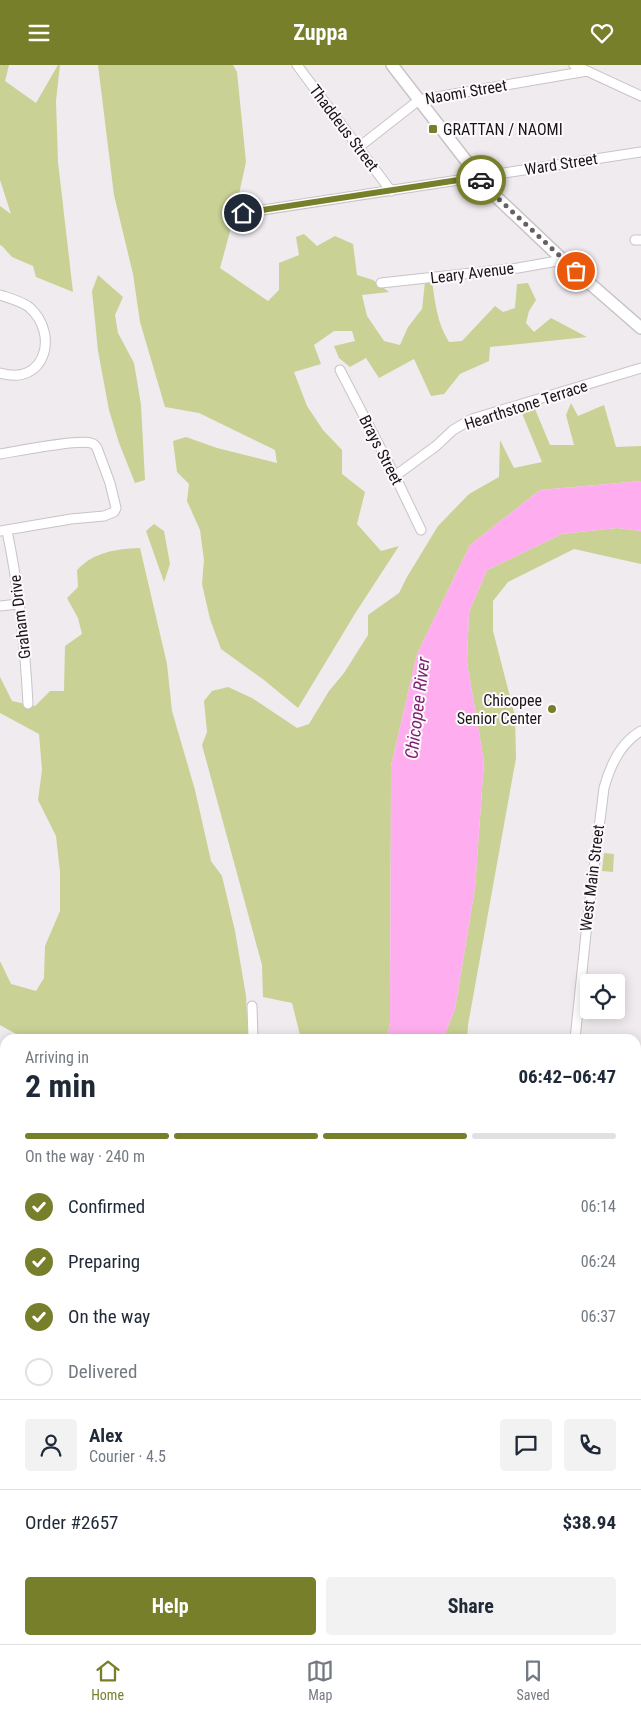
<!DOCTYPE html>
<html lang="en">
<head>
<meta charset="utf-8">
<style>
	:root { --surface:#fff; --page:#f2f2f3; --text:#1f2937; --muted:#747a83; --line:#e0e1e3; --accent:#787f2a }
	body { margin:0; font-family:"Roboto Condensed",sans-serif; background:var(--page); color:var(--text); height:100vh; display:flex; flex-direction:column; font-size:19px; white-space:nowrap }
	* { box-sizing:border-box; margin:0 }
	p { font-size:16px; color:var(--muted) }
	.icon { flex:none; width:28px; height:28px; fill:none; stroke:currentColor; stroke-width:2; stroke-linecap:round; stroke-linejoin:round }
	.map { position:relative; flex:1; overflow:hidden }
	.panel { position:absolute; left:0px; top:969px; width:641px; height:611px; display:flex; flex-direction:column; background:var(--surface); border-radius:15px 15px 0 0; box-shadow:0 2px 12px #0003 }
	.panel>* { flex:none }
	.tools { position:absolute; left:580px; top:909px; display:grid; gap:10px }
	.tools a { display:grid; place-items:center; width:45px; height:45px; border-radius:5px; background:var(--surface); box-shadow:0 2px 12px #0003; font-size:25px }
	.pin { position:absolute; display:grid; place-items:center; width:42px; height:42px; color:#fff; margin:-21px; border:2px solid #fff; border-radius:50%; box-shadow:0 1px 5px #0007 }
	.courier { position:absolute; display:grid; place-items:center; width:50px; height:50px; margin:-25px; border:4px solid #787f2a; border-radius:50%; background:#fff; color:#222; box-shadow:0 1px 6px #0007 }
	.head em { font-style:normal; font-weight:700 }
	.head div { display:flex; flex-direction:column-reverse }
	.head { display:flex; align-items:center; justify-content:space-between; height:85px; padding:0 25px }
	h1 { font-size:32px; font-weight:700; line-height:38px }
	.bar { display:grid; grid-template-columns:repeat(4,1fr); gap:8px 5px; align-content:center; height:60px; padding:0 25px }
	.bar i { height:6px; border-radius:4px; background:var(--line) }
	.bar .on { background:var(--accent) }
	.bar p { grid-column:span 4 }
	.line { display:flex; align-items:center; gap:12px; padding:0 25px; border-top:1px solid var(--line) }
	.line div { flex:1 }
	.round { display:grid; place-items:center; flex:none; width:52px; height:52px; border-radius:5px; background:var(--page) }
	ol { padding:0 25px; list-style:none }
	li { display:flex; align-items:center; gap:15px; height:55px }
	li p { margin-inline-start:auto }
	li .icon { padding:5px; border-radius:50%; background:var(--accent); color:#fff; stroke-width:4 }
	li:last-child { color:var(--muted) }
	li i { width:28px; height:28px; border:2px solid var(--line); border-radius:50% }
	.primary-button { display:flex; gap:10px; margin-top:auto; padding:10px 25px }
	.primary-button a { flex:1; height:58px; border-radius:5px; background:var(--accent); color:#fff; font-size:20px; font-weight:700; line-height:58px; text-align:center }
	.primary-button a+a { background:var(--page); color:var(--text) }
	header { display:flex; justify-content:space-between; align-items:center; height:65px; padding:0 25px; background:var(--accent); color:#fff; font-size:22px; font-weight:700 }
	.tabs { display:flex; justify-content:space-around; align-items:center; height:70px; border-top:1px solid var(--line); background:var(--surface); font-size:14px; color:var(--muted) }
	.tabs a { display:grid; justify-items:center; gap:2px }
	.tabs .on { color:var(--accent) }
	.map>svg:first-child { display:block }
	.green { fill:#c9d195 }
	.water { fill:#feaeef }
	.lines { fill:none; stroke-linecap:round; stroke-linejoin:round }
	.minor-casing { stroke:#c8c3c7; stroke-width:11 }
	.major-casing { stroke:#c8c3c7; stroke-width:14 }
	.minor { stroke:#fff; stroke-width:9 }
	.major { stroke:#fff; stroke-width:11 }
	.done { stroke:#646163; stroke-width:5; stroke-dasharray:0 9 }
	.route { stroke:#787f2a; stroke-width:6 }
	.poi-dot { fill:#787f2a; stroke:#fef9fd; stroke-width:2 }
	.labels { text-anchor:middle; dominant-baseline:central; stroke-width:4; stroke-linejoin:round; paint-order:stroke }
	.street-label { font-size:16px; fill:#181718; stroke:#fef9fd }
	.poi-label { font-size:16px; fill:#181718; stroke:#fef9fd; text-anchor:start }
	.water-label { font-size:18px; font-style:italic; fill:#7a1f6e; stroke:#fef9fd }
</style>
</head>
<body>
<header><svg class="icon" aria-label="menu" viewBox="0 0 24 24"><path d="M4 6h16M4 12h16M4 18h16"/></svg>Zuppa<svg class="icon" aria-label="heart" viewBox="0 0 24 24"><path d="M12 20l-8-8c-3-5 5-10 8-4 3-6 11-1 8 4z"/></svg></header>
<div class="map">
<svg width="641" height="1579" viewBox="0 0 641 1579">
	<rect width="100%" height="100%" fill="#f0ebef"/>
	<!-- green -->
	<path class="green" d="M0,0H9L5,16L36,38L58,0H60L56,36L58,97L73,227L36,212L33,201L12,192L2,181L0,180V141L11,149L0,115Z
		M98,0H233L237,7L246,97L234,152L220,203L268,236L279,225V198L299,190L296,172L304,169L317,181L335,171L353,179L357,210L373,215L389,227L362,230L367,251L384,276L400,280L408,262L422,244L425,217L432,216C435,237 437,258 449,277L462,276L495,241L503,247L515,243L517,219L528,218L536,235L529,246L526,258L534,267L551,253L587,272L490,282L489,296L460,309L444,329L431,331L414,294L379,313L366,293L350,302L339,293L334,281L355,276L352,266H334L314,280L321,299L294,307L307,341L323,365L342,385V409L365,427L357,459L381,486L399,481L356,547L298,643L264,615L221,584L210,554L202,519L204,495L200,465L187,436L189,419L177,407L173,376L186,372L217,383L277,398L275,385L199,348L165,342L140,257L133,209L114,130Z
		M98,210L123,232L115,250L118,268L134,298L141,340L145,415L135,418L119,378L109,345L98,286L92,226Z
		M571,338L578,351L604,340L616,382L641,381V416L540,425L470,480L417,589L391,701L390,958L387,974H301L292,938L263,932L262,900L202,680L207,667L204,636L212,626L228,622L252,633L297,663L309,659L329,626L344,608L368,570V550L399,528L407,512L438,461L469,429L499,412L500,375L514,403L542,397L521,346L535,344L550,380H574L566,350Z
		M154,459L164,466L170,499L164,517L146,466Z
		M617,463L641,466V499L574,484L508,517L493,536V566L515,651L516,693L468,960L467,974H443L455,944L475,823L484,697L467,597L469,547L487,505L562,469Z
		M140,483L167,599L172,646L195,725L211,796L222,811L235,866L246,931L248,974H25L0,960V896L11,919L36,926L44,913L45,881L60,846V807L56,771L38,735L42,705L39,669L0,648V612L12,636L35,641L50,626H64L65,581L82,569L78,553L67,533L78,522L77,505C94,487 115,484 140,483Z
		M604,788L614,789L613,807L602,806Z
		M636,1323L641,1330V1392L636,1384Z
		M0,1417H5V1455L0,1449Z
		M5,1492V1575H258V1579H0V1495Z
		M278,1575H330L327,1579H279Z
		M388,1575H491L480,1579L388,1578Z"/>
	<!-- water -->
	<path class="water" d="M641,416V466L617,463L562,469L487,505L469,547L467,597L484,697L475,823L455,944L443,974H387L390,958L391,701L417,589L470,480L540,425Z
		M636,1384L641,1392V1515L636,1526Z
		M491,1575H606L603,1579H480Z"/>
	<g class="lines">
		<defs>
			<path id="minor" d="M297,0L391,126
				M574,0L641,31
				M359,82L419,35L587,6
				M243,148L641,87
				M635,175H641
				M381,218L518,203L563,195
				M0,230C9,233 21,236 29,242C60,269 45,322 0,308
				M340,305L395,411L421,465
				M0,389C18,386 78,374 91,378C95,379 95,380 97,383L110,418L116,443L114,447L104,451L71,454L0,466
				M395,411L436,381L453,365L472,354L641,303
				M7,466C19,523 25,581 28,639
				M0,541L18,539
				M252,941L253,974
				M575,974L587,859L604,723C610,701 620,678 641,666
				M0,1004L5,1007
				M636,1027H641
				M0,1096H5
				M0,1279H5
				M0,1357L5,1358"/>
			<path id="major" d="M392,0L488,124L563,195L641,263"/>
		</defs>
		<!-- minor casing -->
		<use href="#minor" class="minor-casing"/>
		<!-- major casing -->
		<use href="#major" class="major-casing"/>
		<!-- minor -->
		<use href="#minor" class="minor"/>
		<!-- major -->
		<use href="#major" class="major"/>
	</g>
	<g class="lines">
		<!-- done -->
		<path class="done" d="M481,115L488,124L576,206"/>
		<!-- route -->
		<path class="route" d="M243,148L478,112L481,115"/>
	</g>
	<!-- markers -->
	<g class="poi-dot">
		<rect x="428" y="59" width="10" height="10" rx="2.5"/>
		<circle cx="552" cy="644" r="5"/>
	</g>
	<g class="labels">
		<!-- street labels -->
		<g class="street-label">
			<text transform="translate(466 27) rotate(-10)">Naomi Street</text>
			<text transform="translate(344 63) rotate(53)">Thaddeus Street</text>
			<text transform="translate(561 99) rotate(-9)">Ward Street</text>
			<text transform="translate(472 208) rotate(-7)">Leary Avenue</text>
			<text transform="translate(526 340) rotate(-18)">Hearthstone Terrace</text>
			<text transform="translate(381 385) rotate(63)">Brays Street</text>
			<text transform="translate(20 552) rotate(-97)">Graham Drive</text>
			<text transform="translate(592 813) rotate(-83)">West Main Street</text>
		</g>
		<!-- poi labels -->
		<g class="poi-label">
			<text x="443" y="64">GRATTAN / NAOMI</text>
			<text x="542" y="635" text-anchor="end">Chicopee<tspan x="542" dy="18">Senior Center</tspan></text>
		</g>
		<!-- water labels -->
		<g class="water-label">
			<text transform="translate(417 643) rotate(-83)">Chicopee River</text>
		</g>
	</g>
</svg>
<div class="tools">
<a><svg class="icon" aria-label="locate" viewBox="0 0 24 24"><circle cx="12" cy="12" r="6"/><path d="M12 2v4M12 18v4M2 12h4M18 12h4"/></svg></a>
</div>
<div class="pin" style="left:576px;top:206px;background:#ea580c"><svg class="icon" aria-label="bag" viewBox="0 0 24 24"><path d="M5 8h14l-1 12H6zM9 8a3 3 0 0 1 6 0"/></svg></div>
<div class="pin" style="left:243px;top:148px;background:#1f2937"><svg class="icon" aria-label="home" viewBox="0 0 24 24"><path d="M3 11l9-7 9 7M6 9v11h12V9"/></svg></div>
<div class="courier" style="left:481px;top:115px"><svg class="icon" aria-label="car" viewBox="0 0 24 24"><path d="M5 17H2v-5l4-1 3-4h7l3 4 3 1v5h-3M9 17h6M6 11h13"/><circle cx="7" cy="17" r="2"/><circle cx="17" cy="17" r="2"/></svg></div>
<section class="panel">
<div class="head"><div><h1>2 min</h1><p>Arriving in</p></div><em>06:42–06:47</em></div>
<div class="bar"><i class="on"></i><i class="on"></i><i class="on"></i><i></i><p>On the way · 240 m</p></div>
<ol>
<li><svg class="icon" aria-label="check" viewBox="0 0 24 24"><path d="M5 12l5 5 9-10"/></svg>Confirmed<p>06:14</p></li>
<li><svg class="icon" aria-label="check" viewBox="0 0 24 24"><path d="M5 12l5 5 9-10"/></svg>Preparing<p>06:24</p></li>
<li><svg class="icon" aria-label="check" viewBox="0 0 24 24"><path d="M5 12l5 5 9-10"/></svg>On the way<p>06:37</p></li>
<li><i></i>Delivered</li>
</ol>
<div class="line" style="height:90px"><a class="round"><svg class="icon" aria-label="person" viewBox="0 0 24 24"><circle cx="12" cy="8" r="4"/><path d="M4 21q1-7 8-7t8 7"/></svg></a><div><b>Alex</b><p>Courier · 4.5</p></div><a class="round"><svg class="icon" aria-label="chat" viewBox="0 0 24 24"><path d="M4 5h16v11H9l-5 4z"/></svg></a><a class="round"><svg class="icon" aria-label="phone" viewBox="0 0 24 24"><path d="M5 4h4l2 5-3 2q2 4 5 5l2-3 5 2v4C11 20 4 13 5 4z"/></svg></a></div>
<div class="line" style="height:65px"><div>Order #2657</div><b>$38.94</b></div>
<div class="primary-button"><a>Help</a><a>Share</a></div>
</section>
</div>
<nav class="tabs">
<a class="on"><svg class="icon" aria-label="home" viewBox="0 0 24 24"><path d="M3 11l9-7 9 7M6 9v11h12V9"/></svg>Home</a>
<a><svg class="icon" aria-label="map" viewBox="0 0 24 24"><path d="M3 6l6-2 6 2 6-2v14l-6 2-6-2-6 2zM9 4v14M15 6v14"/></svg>Map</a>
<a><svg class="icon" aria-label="saved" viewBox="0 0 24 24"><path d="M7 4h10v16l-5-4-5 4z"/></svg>Saved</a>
</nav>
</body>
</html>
